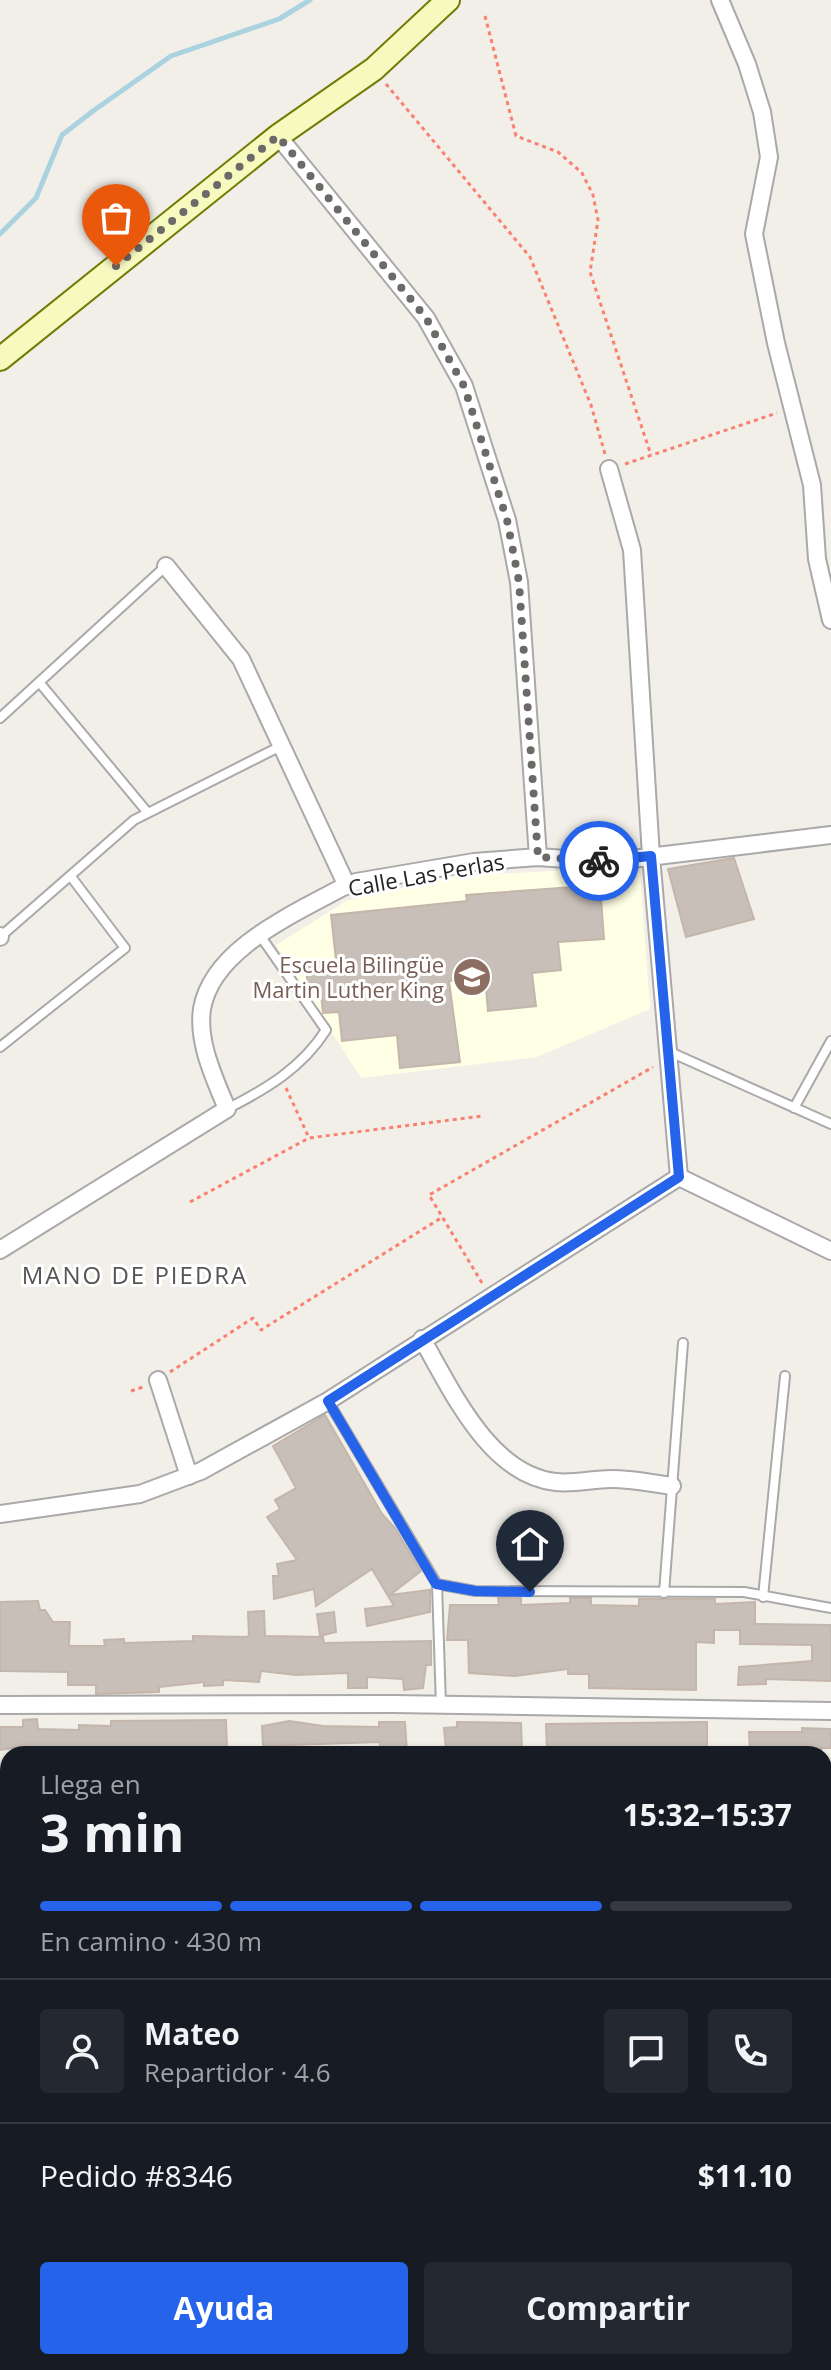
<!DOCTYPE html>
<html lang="es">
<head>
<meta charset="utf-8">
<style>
	:root { --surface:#171b24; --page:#242831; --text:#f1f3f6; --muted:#9ea1a6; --line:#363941; --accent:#2563eb }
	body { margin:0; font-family:"Open Sans",sans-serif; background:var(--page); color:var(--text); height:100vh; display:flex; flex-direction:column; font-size:30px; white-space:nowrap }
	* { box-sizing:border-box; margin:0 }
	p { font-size:26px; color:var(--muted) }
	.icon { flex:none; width:44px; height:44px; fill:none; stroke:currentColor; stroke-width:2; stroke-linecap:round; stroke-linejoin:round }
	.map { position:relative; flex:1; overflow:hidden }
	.sheet { position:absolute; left:0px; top:1746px; width:832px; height:624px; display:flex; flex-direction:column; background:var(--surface); border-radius:24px 24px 0 0; box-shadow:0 2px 6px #0004 }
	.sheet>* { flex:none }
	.pin { position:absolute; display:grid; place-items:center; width:68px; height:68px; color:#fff; margin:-82px -34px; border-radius:50% 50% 50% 0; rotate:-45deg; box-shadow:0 0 8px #0007 }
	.pin .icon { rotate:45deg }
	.courier { position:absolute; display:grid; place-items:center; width:80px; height:80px; margin:-40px; border:6px solid #2563eb; border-radius:50%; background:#fff; color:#222; box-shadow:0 2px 10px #0007 }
	.overview em { font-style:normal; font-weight:700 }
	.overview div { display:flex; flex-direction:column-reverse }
	.overview { display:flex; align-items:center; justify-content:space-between; height:136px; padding:0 40px }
	h1 { font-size:52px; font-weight:700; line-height:60px }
	.bar { display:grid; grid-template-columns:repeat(4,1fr); gap:12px 8px; align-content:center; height:96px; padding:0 40px }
	.bar i { height:10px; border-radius:6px; background:var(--line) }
	.bar .active { background:var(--accent) }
	.bar p { grid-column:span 4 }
	.line { display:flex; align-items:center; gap:20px; padding:0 40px; border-top:2px solid var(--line) }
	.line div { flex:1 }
	.round { display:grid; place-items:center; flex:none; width:84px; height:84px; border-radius:8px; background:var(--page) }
	.cta { display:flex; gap:16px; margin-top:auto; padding:16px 40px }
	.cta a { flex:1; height:92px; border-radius:8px; background:var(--accent); color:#fff; font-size:32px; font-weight:700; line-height:92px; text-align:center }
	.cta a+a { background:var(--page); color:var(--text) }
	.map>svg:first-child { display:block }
	.education { fill:#ffffe5 }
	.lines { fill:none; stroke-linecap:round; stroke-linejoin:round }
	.stream { stroke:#aad3df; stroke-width:5 }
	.building { fill:#c7bfb8; stroke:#c4b6ab; stroke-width:2 }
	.lane-casing { stroke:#a9a9a9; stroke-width:12 }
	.street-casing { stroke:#a9a9a9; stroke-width:20 }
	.secondary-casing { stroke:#707d05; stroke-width:26 }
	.path { stroke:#fa8072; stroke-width:3; stroke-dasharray:4 4; stroke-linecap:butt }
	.lane { stroke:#fff; stroke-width:8 }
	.street { stroke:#fff; stroke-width:16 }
	.secondary { stroke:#f7fabf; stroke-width:22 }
	.done { stroke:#6b6a68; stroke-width:8; stroke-dasharray:0 14.4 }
	.route { stroke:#2563eb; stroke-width:10 }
	.labels { text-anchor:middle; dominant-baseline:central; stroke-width:6; stroke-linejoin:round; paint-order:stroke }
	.street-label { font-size:22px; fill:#222; stroke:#fff }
	.education-label { font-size:22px; fill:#785e54; stroke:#fff; text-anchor:end }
	.neighbourhood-label { font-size:24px; letter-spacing:2px; fill:#555; stroke:#fff }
</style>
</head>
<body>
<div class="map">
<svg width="831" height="2370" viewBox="0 0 831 2370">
	<rect width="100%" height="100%" fill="#f2efe9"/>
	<!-- education -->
	<path class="education" d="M553,871L640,873L650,1009L537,1057L361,1078L276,945L348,900L457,876Z"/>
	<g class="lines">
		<!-- stream -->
		<path class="stream" d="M0,234L36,198L62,135L93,111L171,56L279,19L310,0
			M824,1929L831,1931
			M0,1981L8,1982"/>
	</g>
	<!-- building -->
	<path class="building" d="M734,858L754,919L686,937L668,869Z
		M600,885L604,939L558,942L561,970L532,973L536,1006L488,1011L485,977L449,981L460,1062L400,1068L397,1035L342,1041L339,1012L323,1013L321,994L308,993L306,963L336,960L331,915L467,901L466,895Z
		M325,1415L382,1514L395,1528L421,1571L390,1595L430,1590V1612L367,1626L365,1609L394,1606L372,1569L316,1606L314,1589L274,1599L273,1576H279L277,1564L297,1560L267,1517L280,1509L275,1500L296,1488L273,1446Z
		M498,1598H521V1605L570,1603V1598H591V1605L639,1606V1599H715V1604L755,1602V1624L831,1625V1681L766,1679V1684L738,1685L739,1667L812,1661V1645L740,1644V1630H714V1643L696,1642V1690L589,1688V1674H568V1669L515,1676L469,1673L468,1640H447L450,1605H499Z
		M38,1601L40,1610H45L53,1622H70L69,1646H105L104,1640L124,1639V1643L193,1641V1636L246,1637L249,1636L248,1612L264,1611L265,1636L323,1637L324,1643L431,1641V1665H426L423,1688L404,1690L403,1679L367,1677V1688H348V1673L296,1675L261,1671L259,1682L223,1680V1685L204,1686V1682L159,1687V1692L96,1694V1685H68V1672L0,1671V1602Z
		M334,1612L336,1632L320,1636L317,1614Z
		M37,1719L38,1729L79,1730V1725L111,1726V1721L226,1720L227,1749L148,1754H122V1749L106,1747H56V1754H19V1747L0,1750V1727H23V1720Z
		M289,1721L323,1726L379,1727V1722H405L407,1752H380V1742L263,1746L262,1726Z
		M457,1722L521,1723L522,1749H446L444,1728L457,1727Z
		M707,1722V1750L547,1751L546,1724Z
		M802,1728L831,1729V1748H821V1754L750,1753L749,1732H802Z"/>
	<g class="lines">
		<defs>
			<path id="lane" d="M39,682L148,813
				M0,718L166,566
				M0,937L134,820L281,746
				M0,1047L125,948L72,878
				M670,1052L831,1124
				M794,1108L831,1041
				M227,1109C266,1089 302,1068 326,1030L259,934
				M328,1401L437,1584L441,1706
				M437,1584L475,1591L744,1592L831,1608
				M664,1593L683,1343
				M763,1597L785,1376"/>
			<path id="street" d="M720,0L747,64L762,112L769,157L754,234L776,343L812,485L817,559L831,620
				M278,136L426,318L464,386L507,520L519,582L538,857
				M609,469L632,550L651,856L679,1177
				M166,566L241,659L347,886
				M0,936V937
				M679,1177L831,1251
				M0,1250L227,1109C215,1079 197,1043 202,1009C212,949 294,914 341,888L356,882L474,862L538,857L607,862L831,835
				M422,1339C452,1390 489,1475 556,1482C574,1484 593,1479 611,1479C631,1479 652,1483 672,1486
				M158,1380L189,1476
				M0,1514L140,1494L201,1471L328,1401L679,1177
				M0,1705L393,1704L831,1711
				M824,2334L831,2343
				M498,2362L504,2370"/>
			<path id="secondary" d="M0,359L278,136L374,69L448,0"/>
		</defs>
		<!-- lane casing -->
		<use href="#lane" class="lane-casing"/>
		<!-- street casing -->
		<use href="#street" class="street-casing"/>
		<!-- secondary casing -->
		<use href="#secondary" class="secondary-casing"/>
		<!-- path -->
		<path class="path" d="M485,16L516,136L558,152L582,173L593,195L598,220L590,272L651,455
			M386,84L530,257L591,405L605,454
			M625,464L777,413
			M286,1088L309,1138
			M190,1202L309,1138L483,1116
			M482,1283L429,1195L653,1067
			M170,1372L253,1318L261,1330L441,1218
			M131,1391L143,1387
			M824,1853L831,1857
			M0,1898L8,1902
			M0,2084L8,2087
			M824,2318L831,2309"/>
		<!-- lane -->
		<use href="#lane" class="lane"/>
		<!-- street -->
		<use href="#street" class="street"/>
		<!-- secondary -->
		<use href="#secondary" class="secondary"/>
	</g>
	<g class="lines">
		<!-- done -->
		<path class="done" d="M116,266L278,136L426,318L464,386L507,520L519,582L538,857L599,861"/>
		<!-- route -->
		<path class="route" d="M530,1592L475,1591L436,1584L328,1401L679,1177L651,856L599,861"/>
	</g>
	<!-- icons -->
	<defs>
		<symbol id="school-disc" viewBox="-11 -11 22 22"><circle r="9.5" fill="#8d6e63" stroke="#fff"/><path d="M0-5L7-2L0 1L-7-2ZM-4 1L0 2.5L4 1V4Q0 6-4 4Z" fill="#fff"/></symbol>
	</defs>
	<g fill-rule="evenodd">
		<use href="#school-disc" x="450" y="955" width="44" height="44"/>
	</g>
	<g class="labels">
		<!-- street labels -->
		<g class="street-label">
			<text transform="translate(426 874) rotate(-10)">Calle Las Perlas</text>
		</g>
		<!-- education labels -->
		<g class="education-label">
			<text x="444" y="964">Escuela Bilingüe<tspan x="444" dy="25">Martin Luther King</tspan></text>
		</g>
		<!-- neighbourhood labels -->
		<g class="neighbourhood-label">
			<text x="135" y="1274">MANO DE PIEDRA</text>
		</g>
	</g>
</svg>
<div class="pin" style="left:116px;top:266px;background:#ea580c"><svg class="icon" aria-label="bag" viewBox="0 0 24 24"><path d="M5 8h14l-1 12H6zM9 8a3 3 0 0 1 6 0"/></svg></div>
<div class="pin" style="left:530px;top:1592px;background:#1f2937"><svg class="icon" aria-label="home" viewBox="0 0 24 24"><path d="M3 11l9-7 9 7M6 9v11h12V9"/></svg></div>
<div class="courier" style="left:599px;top:861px"><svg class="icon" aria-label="bike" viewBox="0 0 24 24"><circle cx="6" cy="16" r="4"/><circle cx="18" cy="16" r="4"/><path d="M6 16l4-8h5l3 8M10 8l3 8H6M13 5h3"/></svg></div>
<section class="sheet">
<div class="overview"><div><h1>3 min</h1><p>Llega en</p></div><em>15:32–15:37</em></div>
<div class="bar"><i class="active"></i><i class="active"></i><i class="active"></i><i></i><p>En camino · 430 m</p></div>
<div class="line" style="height:144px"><a class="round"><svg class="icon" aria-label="person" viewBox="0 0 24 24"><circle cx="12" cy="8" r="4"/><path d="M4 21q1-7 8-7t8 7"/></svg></a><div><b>Mateo</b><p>Repartidor · 4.6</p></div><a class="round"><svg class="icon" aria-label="chat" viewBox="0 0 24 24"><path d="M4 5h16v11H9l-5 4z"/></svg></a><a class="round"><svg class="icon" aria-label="phone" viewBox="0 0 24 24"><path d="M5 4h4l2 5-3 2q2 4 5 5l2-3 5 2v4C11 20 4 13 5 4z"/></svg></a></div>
<div class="line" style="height:104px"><div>Pedido #8346</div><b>$11.10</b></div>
<div class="cta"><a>Ayuda</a><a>Compartir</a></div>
</section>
</div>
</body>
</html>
